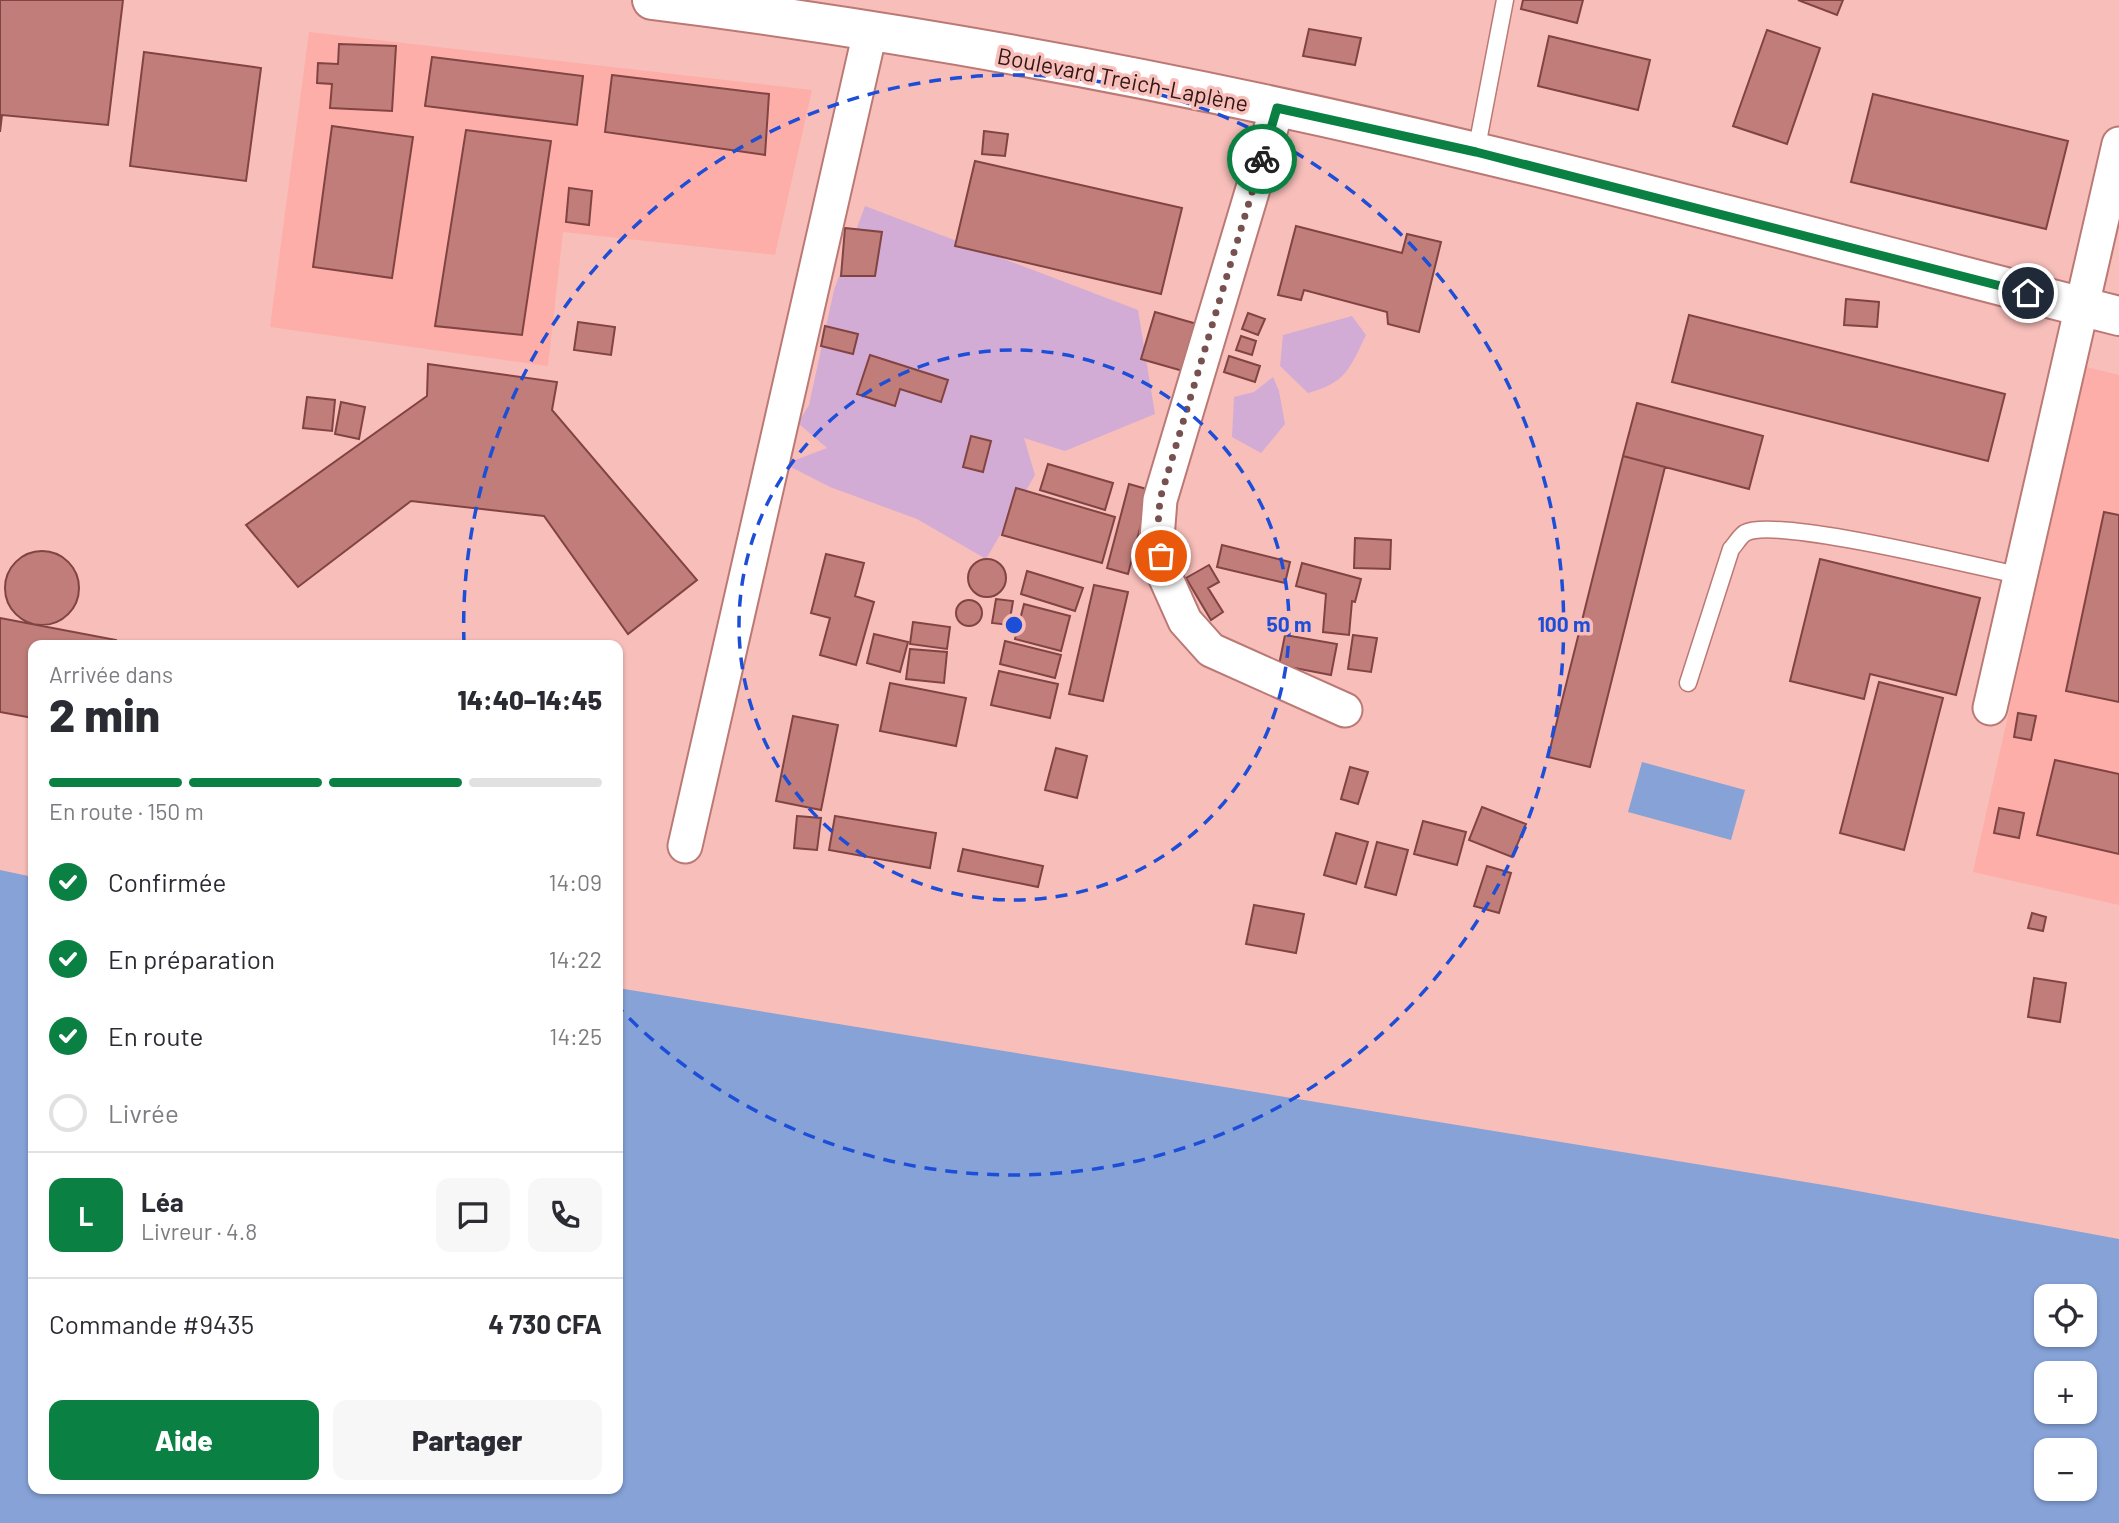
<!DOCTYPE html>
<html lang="fr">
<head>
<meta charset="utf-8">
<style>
	:root { --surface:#fff; --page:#f7f7f7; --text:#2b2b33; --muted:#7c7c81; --line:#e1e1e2; --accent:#0b8043 }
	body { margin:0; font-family:Barlow,sans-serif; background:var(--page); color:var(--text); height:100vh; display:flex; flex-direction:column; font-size:26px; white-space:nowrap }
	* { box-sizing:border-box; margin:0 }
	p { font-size:23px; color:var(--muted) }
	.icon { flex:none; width:38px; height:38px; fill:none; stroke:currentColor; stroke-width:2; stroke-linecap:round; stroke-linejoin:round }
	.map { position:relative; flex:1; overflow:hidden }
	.details { position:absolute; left:28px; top:640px; width:595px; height:854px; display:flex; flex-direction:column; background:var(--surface); border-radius:14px; box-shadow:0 2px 5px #0004 }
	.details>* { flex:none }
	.buttons { position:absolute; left:2034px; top:1284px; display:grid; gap:14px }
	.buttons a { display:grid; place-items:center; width:63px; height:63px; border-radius:14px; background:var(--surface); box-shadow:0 2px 5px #0004; font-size:35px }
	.pin { position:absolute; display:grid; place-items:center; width:60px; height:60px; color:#fff; margin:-30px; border:4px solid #fff; border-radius:50%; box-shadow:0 2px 7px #0007 }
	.courier { position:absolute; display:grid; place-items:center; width:70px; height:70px; margin:-35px; border:5px solid #0b8043; border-radius:50%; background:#fff; color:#222; box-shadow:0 2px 9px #0007 }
	.summary em { font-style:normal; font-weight:800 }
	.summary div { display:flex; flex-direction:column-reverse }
	.summary { display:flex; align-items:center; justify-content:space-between; height:119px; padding:0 21px }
	h1 { font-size:46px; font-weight:800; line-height:52px }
	.bar { display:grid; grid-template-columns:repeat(4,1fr); gap:10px 7px; align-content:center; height:84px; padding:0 21px }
	.bar i { height:9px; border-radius:5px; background:var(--line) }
	.bar .selected { background:var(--accent) }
	.bar p { grid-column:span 4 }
	.line { display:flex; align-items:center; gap:18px; padding:0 21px; border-top:2px solid var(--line) }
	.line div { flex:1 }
	.round { display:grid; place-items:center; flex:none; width:74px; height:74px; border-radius:14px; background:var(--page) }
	ol { padding:0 21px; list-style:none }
	li { display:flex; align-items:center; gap:21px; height:77px }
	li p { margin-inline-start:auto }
	li .icon { padding:7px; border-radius:50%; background:var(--accent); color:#fff; stroke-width:4 }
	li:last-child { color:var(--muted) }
	li i { width:38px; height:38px; border:4px solid var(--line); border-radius:50% }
	.button { display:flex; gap:14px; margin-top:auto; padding:14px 21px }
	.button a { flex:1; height:80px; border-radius:14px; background:var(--accent); color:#fff; font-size:28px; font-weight:800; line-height:80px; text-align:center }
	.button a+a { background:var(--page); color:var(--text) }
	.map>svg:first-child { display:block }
	.built { fill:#fdaea9 }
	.green { fill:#d2acd5 }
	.water { fill:#86a2d7; fill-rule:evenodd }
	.building { fill:#c07d79; stroke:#814442; stroke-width:2 }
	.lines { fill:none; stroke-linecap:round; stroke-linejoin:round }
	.lane-casing { stroke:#bb7975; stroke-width:19 }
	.street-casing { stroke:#bb7975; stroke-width:37 }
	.secondary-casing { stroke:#bb7975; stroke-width:42 }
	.lane { stroke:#fff; stroke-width:16 }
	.street { stroke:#fff; stroke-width:33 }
	.secondary { stroke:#fff; stroke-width:38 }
	.done { stroke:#76514f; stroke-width:7; stroke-dasharray:0 12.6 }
	.route { stroke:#0b8043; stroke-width:9 }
	.ring { fill:none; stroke:#1d4ed8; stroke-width:3.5; stroke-dasharray:12 9 }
	.labels { text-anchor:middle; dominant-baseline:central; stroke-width:7; stroke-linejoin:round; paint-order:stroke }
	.street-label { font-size:23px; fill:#301615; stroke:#f8beba }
	.centre { fill:#1d4ed8; stroke:#f8beba; stroke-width:3.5 }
	.ring-label { font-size:21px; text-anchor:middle; font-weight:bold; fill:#1d4ed8; stroke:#f8beba; stroke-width:7; stroke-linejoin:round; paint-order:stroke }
</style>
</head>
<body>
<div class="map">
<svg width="2119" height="1523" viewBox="0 0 2119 1523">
	<rect width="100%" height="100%" fill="#f8beba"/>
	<!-- built -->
	<path class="built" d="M309,32L812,90L775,255L563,232L548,366L270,327Z
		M2086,367L2119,375V905L1973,872Z"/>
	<!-- green -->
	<path class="green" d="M865,206L1138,310L1155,414L1065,451L1024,438L1035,475L986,559L917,519L830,487L785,464L827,448L798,423L809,405L834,290Z
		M1352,316L1366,335C1350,368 1346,383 1308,393L1280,366L1283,335Z
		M1273,377L1279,391L1285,424L1261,453L1232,437L1234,397L1254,392Z"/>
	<!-- water -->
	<path class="water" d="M1642,762L1745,790L1731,840L1628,812Z
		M0,870L33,877V1489H618V988L1836,1187L2119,1239V1523H0ZM2046,1297H2084V1335H2046ZM2046,1374H2084V1412H2046ZM2046,1451H2084V1489H2046Z"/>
	<!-- building -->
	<path class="building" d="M0,0H123L108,125L2,115L0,132Z
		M1523,0H1583L1577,23L1521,9Z
		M1798,0H1843L1837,15Z
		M1309,29L1361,38L1355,65L1303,56Z
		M1767,30L1820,48L1787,144L1733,126Z
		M1549,36L1650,60L1638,110L1538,86Z
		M339,44L396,46L392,111L330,108L332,84L317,83L318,63L338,64Z
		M144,52L261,68L246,181L130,166Z
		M432,57L583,76L577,125L425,106Z
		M612,75L769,94L765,155L605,132Z
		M1873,94L2068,141L2046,229L1851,182Z
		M332,126L413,137L392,278L313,267Z
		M466,130L551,141L522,335L435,326Z
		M984,131L1008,134L1005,156L982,154Z
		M975,161L1182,208L1161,294L955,246Z
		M569,188L592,191L589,225L566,222Z
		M1296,226L1402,253L1407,234L1441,242L1419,332L1388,324L1387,312L1304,290L1301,300L1278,295Z
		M845,228L882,232L875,276H841Z
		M1846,299L1879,302L1877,327L1844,325Z
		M1155,312L1197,324L1183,371L1141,359Z
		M1248,313L1265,319L1258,335L1242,329Z
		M1689,315L2005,394L1988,461L1672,382Z
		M578,322L615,327L611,355L574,350Z
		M825,326L858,334L853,354L821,346Z
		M1241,336L1256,341L1252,355L1236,350Z
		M870,355L948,380L941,402L900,389L895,406L857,394Z
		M1229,356L1260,366L1255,382L1224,372Z
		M428,364L557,382L552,410L697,580L628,634L544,516L411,501L298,587L246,525L427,396Z
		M307,397L335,400L332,431L303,428Z
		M341,402L365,407L359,439L335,434Z
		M1637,403L1763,436L1749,489L1623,456Z
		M971,436L991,441L983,472L963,467Z
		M1623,456L1665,467L1590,767L1548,757Z
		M1048,464L1113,483L1105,510L1040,490Z
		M1129,484L1150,490L1128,574L1107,568Z
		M1016,488L1115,517L1102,563L1002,535Z
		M2104,512L2119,515V702L2066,691Z
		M1355,538L1391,540L1390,569L1354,568Z
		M1222,545L1290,562L1285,583L1217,567Z
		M5 588a37 37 0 1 1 74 0a37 37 0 1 1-74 0Z
		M826,554L864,563L855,596L874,602L856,665L820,655L830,618L811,613Z
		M968 578a19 19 0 1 1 38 0a19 19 0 1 1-38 0Z
		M1820,559L1980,598L1956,695L1870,674L1864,699L1790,681Z
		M1302,563L1361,579L1355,602L1352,601L1349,635L1323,632L1326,594L1296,586Z
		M1209,565L1219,582L1208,588L1223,612L1211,620L1186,578Z
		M1027,571L1083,588L1075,611L1021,594Z
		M1094,585L1128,592L1103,701L1069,694Z
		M996,599L1013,601L1009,625L992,623Z
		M956 613a13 13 0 1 1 26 0a13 13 0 1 1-26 0Z
		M1024,604L1070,616L1061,651L1015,639Z
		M0,618L116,640L115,646H33V718L0,712Z
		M913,622L950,627L947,649L910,644Z
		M874,634L908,642L900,672L867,663Z
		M1285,635L1337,644L1331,675L1279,665Z
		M1353,635L1377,638L1371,672L1348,669Z
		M1005,641L1061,655L1055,678L1000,664Z
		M910,649L947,652L944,683L906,679Z
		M999,671L1058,684L1050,718L991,705Z
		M1879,682L1943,698L1904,850L1840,833Z
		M890,683L966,698L956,746L880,731Z
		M2018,713L2036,716L2031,740L2014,737Z
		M793,716L838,725L821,810L776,801Z
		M1056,748L1087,756L1077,798L1045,790Z
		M2055,760L2119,774V854L2037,835Z
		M1350,767L1368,772L1358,804L1341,799Z
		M1482,807L1526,824L1512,857L1469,840Z
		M1999,808L2024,813L2019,838L1994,833Z
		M797,816L821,818L817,850L794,848Z
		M835,816L936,833L930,868L829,850Z
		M1423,821L1466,832L1457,865L1414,854Z
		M1336,833L1368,842L1356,884L1324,875Z
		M1377,842L1408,850L1396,895L1365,887Z
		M963,849L1043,866L1038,887L958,871Z
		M1487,866L1511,873L1499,913L1474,906Z
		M1254,905L1304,914L1296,953L1246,944Z
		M2032,913L2046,917L2043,931L2028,928Z
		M2034,978L2066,983L2060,1022L2028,1017Z"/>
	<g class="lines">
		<defs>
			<path id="lane" d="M1476,152L1505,0
				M1688,683L1731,549C1735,545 1740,536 1745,533C1775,516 1978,567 2022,576"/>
			<path id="street" d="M1277,108L1160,500L1157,538L1164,574L1185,621L1211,650L1345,710
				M1990,708L2119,144
				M685,846L870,32"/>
			<path id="secondary" d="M652,0C927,34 1205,87 1475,152C1691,203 1904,262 2119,316"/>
		</defs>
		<!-- lane casing -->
		<use href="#lane" class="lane-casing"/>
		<!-- street casing -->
		<use href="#street" class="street-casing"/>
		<!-- secondary casing -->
		<use href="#secondary" class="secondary-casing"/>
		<!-- lane -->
		<use href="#lane" class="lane"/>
		<!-- street -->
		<use href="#street" class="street"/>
		<!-- secondary -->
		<use href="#secondary" class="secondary"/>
	</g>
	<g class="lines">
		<!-- done -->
		<path class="done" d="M1161,556L1157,538L1160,499L1262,159"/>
		<!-- route -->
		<path class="route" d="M1262,159L1277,108L1476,152L2028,293"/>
	</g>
	<!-- distance rings -->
	<g class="ring">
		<circle cx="1014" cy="625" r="275"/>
		<path d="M464 644A550 550 0 1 1 618 1007"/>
	</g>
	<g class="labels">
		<!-- street labels -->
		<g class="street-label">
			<text transform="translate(1123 79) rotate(11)">Boulevard Treich-Laplène</text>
		</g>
	</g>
	<circle cx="1014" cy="625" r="10" class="centre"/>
	<g class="ring-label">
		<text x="1289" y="632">50 m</text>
		<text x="1564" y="632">100 m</text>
	</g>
</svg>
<div class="buttons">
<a><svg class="icon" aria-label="locate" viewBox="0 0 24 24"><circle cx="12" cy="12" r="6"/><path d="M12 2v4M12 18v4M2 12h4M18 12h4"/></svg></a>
<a>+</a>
<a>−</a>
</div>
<div class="pin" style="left:1161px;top:556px;background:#ea580c"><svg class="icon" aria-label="bag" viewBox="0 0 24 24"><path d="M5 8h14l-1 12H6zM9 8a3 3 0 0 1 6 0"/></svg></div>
<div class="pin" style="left:2028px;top:293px;background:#1f2937"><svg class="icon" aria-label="home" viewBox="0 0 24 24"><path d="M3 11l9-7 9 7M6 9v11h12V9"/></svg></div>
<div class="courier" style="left:1262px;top:159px"><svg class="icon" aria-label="bike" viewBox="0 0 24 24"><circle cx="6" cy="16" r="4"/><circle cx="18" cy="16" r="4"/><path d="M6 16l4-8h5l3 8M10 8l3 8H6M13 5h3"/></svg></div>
<section class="details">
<div class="summary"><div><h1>2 min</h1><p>Arrivée dans</p></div><em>14:40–14:45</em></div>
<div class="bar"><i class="selected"></i><i class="selected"></i><i class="selected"></i><i></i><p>En route · 150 m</p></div>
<ol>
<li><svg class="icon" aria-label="check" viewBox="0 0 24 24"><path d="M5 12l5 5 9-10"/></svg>Confirmée<p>14:09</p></li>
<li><svg class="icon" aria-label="check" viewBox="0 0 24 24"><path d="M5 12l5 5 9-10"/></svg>En préparation<p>14:22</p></li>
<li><svg class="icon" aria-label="check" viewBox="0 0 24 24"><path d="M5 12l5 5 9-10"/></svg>En route<p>14:25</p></li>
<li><i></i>Livrée</li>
</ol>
<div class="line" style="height:126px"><b class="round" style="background:var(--accent);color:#fff">L</b><div><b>Léa</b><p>Livreur · 4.8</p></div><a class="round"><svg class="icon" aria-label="chat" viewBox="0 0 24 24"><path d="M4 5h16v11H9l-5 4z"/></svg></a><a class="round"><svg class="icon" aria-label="phone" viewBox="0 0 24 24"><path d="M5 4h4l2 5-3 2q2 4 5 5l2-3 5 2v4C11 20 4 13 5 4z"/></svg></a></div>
<div class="line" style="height:91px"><div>Commande #9435</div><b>4 730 CFA</b></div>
<div class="button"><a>Aide</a><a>Partager</a></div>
</section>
</div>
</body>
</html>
